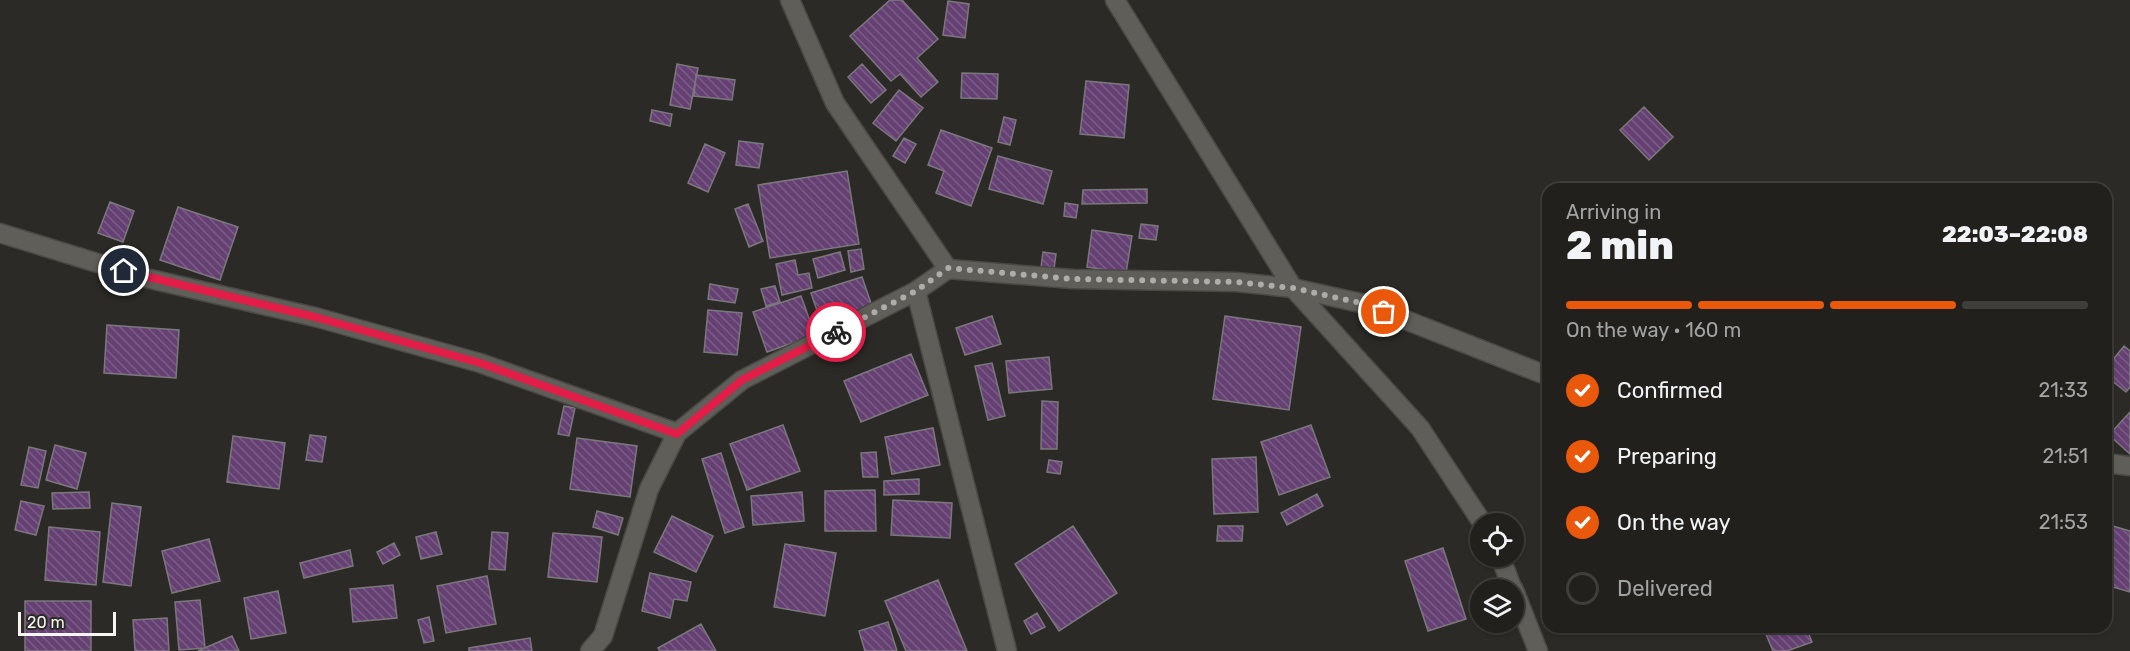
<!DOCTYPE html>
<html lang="en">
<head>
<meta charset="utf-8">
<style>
	:root { --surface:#21201c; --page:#292825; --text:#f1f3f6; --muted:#a2a3a3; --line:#3e3e3b; --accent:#ea580c }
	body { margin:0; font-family:Rubik,sans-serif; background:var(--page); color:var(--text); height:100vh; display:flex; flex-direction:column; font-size:22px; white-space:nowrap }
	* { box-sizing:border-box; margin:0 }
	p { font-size:20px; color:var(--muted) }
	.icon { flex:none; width:33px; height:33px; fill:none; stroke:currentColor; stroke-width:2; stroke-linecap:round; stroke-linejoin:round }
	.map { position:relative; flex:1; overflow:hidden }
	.side { position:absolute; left:1542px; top:183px; width:570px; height:450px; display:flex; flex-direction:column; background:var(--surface); border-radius:18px; box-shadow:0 2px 4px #0004,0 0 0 2px var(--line) }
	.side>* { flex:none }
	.controls { position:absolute; left:1470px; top:513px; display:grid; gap:12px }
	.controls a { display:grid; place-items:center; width:54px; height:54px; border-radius:50%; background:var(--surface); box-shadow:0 2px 4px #0004,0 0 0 2px var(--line); font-size:30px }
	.scale { position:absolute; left:18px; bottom:15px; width:98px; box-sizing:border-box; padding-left:6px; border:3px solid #f6f4f1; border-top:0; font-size:16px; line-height:21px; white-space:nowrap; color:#f6f4f1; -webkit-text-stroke:4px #2c2a26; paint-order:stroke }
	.pin { position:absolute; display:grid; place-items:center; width:51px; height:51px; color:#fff; margin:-26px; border:3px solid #fff; border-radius:50%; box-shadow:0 2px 6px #0007 }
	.courier { position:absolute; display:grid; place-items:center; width:60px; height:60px; margin:-30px; border:4px solid #e11d48; border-radius:50%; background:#fff; color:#222; box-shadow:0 2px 8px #0007 }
	.head em { font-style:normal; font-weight:800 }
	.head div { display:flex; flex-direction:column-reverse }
	.head { display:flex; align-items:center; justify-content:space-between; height:102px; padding:0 24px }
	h1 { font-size:39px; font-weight:800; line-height:45px }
	.bar { display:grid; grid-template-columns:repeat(4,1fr); gap:9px 6px; align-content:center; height:72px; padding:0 24px }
	.bar i { height:8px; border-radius:4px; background:var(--line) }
	.bar .current { background:var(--accent) }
	.bar p { grid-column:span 4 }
	ol { padding:0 24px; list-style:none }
	li { display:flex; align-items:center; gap:18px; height:66px }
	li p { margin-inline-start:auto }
	li .icon { padding:6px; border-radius:50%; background:var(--accent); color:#fff; stroke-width:4 }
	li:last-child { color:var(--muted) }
	li i { width:33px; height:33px; border:3px solid var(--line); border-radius:50% }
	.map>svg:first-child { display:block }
	.building { fill:url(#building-back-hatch); stroke:#7b787d; stroke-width:1.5 }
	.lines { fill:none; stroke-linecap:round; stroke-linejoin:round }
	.street-casing { stroke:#4a4945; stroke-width:21 }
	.street { stroke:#605e58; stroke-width:18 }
	.done { stroke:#afadaa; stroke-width:6; stroke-dasharray:0 10.8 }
	.route { stroke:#e11d48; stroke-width:8 }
</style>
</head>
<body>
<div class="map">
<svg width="2130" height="651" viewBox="0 0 2130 651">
	<defs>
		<pattern id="building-back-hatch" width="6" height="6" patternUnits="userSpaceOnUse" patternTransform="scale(1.5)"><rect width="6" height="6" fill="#654073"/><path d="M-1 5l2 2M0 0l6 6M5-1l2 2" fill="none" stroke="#7c5c87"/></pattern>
	</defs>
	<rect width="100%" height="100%" fill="#2c2a26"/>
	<!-- building -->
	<path class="building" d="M890,0H902L938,39L917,58L938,82L921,97L900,74L891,81L850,36Z
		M948,1L969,4L965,38L943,35Z
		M677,64L698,68L690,109L670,105Z
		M862,64L886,90L871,103L848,77Z
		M962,73L998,74L997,99L961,98Z
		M696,75L735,80L732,100L694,96Z
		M1086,81L1129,85L1124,138L1080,134Z
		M899,90L923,108L896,141L873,123Z
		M1644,107L1673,137L1649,160L1620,130Z
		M652,110L672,114L670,126L650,121Z
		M1004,117L1016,120L1010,145L998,142Z
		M941,130L992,148L971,206L936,193L944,171L928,165Z
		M904,138L916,144L905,163L893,156Z
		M739,141L763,144L759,168L736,165Z
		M705,144L725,153L708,192L688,183Z
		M998,156L1052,171L1043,204L989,189Z
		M847,171L859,244L770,258L758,185Z
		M1147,189V203L1082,204L1083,190Z
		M110,202L134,211L123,242L98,233Z
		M1065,203L1078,205L1076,218L1064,216Z
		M748,204L763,241L749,247L735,209Z
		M178,207L238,227L220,280L160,260Z
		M1141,224L1158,226L1156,240L1139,238Z
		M1092,230L1132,236L1126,273L1087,267Z
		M861,249L864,269L851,272L848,251Z
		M840,252L845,270L818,278L813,259Z
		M1043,252L1056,254L1054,269L1041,267Z
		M795,260L798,275L809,273L812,288L782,295L776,264Z
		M862,277L873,309L822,325L811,293Z
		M710,284L738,289L735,303L708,299Z
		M775,286L780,302L766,306L761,289Z
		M801,296L815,335L767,352L753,312Z
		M708,310L742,313L737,355L704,352Z
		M992,316L1001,344L965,355L956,328Z
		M1225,316L1301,327L1289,410L1213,399Z
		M107,325L179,330L176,378L104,373Z
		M2124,346L2130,351V387L2126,392L2106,376V368Z
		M911,354L928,395L861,422L844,381Z
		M1049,357L1052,389L1009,393L1006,361Z
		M992,363L1005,416L988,420L975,366Z
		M1042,401L1058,402L1057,449H1041Z
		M564,406L575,408L569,436L558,434Z
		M2130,412V454L2109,435Z
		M783,425L800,471L747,490L730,444Z
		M1311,425L1330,477L1279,495L1261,442Z
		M933,428L940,465L892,474L885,437Z
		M310,435L326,437L322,462L306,460Z
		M233,436L285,443L279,489L227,482Z
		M577,438L637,446L630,497L570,489Z
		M55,445L86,453L77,489L46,480Z
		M29,447L46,451L38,488L21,485Z
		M876,452L878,477H863L861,453Z
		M721,453L744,527L725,533L702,459Z
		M1256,457L1258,512L1214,514L1212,459Z
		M1049,460L1062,462L1060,474L1047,472Z
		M919,479V494L884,495V481Z
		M875,490L876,531H825V491Z
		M89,492L90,508L53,509L52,493Z
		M802,492L804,521L753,525L751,496Z
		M1317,494L1323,506L1287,525L1281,513Z
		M893,500L952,503L950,538L891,535Z
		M21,501L44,506L36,535L15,530Z
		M112,503L141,507L131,586L103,582Z
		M597,511L623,518L618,535L593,527Z
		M672,516L713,536L696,572L654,552Z
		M2106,524L2130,531V592L2106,585Z
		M1073,526L1117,593L1059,631L1015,564Z
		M1218,526H1243L1242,541H1217Z
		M49,527L100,532L96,585L45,580Z
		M436,532L442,554L421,559L416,537Z
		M492,532L508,533L505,570L489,569Z
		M553,533L602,537L597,582L548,577Z
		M209,539L220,581L172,593L162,551Z
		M394,543L400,555L383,564L377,552Z
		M785,544L836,553L825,616L774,607Z
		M1443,548L1466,619L1428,631L1405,561Z
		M350,550L353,566L304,578L300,563Z
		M650,573L691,582L687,601L674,599L670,618L642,611Z
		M487,576L496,624L446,633L437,586Z
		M938,580L967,651H906L885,601Z
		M393,585L397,618L353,622L350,589Z
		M278,591L286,633L251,639L244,598Z
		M200,600L205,648L179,650L175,602Z
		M25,601H91V651H25Z
		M1037,613L1045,627L1031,634L1024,621Z
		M429,617L434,641L424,643L418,620Z
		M167,618L169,651H135L133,620Z
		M888,622L897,651H865L859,631Z
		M701,624L716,651H660L658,648Z
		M1763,627H1806L1812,642L1787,651H1773Z
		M232,636L239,651H198Z
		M530,638L532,651H469V648Z"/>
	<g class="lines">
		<defs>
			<path id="street" d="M790,0L835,103L948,269
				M1115,0L1293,288L1420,428L1483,524
				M0,233L146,278L315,317L480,363L677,433
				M916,291L1007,651
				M2106,463L2130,466
				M1500,556L1513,590
				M1514,590L1538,651
				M590,651L603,636L649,489L677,433L742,380L916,291L948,269L1073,279L1236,282L1293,288L1365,304L1548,376"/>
		</defs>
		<!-- street casing -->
		<use href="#street" class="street-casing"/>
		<!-- street -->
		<use href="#street" class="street"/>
	</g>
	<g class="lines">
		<!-- done -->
		<path class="done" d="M836,332L916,291L948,268L1073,279L1236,282L1293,288L1365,304L1384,312"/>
		<!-- route -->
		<path class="route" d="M124,271L315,317L480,363L677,434L742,380L836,332"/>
	</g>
</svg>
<div class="controls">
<a><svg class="icon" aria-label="locate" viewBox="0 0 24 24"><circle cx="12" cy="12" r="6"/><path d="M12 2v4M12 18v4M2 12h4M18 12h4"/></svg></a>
<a><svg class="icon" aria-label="layers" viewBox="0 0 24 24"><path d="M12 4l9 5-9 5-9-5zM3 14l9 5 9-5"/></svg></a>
</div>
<div class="scale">20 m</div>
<div class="pin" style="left:1384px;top:312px;background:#ea580c"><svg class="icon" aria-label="bag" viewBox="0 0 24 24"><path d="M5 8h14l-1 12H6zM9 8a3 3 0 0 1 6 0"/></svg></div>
<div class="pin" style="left:124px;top:271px;background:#1f2937"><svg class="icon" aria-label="home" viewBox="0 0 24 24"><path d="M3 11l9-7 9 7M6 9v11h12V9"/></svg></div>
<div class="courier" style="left:836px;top:332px"><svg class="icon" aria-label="bike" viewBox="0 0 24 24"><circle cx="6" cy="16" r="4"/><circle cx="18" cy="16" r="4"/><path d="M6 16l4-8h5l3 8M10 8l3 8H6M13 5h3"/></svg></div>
<section class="side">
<div class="head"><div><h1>2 min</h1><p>Arriving in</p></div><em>22:03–22:08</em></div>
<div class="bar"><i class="current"></i><i class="current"></i><i class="current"></i><i></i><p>On the way · 160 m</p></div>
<ol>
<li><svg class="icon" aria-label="check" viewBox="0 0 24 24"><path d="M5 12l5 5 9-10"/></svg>Confirmed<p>21:33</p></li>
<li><svg class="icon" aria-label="check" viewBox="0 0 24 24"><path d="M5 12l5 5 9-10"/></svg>Preparing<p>21:51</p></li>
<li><svg class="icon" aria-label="check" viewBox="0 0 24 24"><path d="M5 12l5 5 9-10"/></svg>On the way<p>21:53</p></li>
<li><i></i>Delivered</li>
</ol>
</section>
</div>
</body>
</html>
